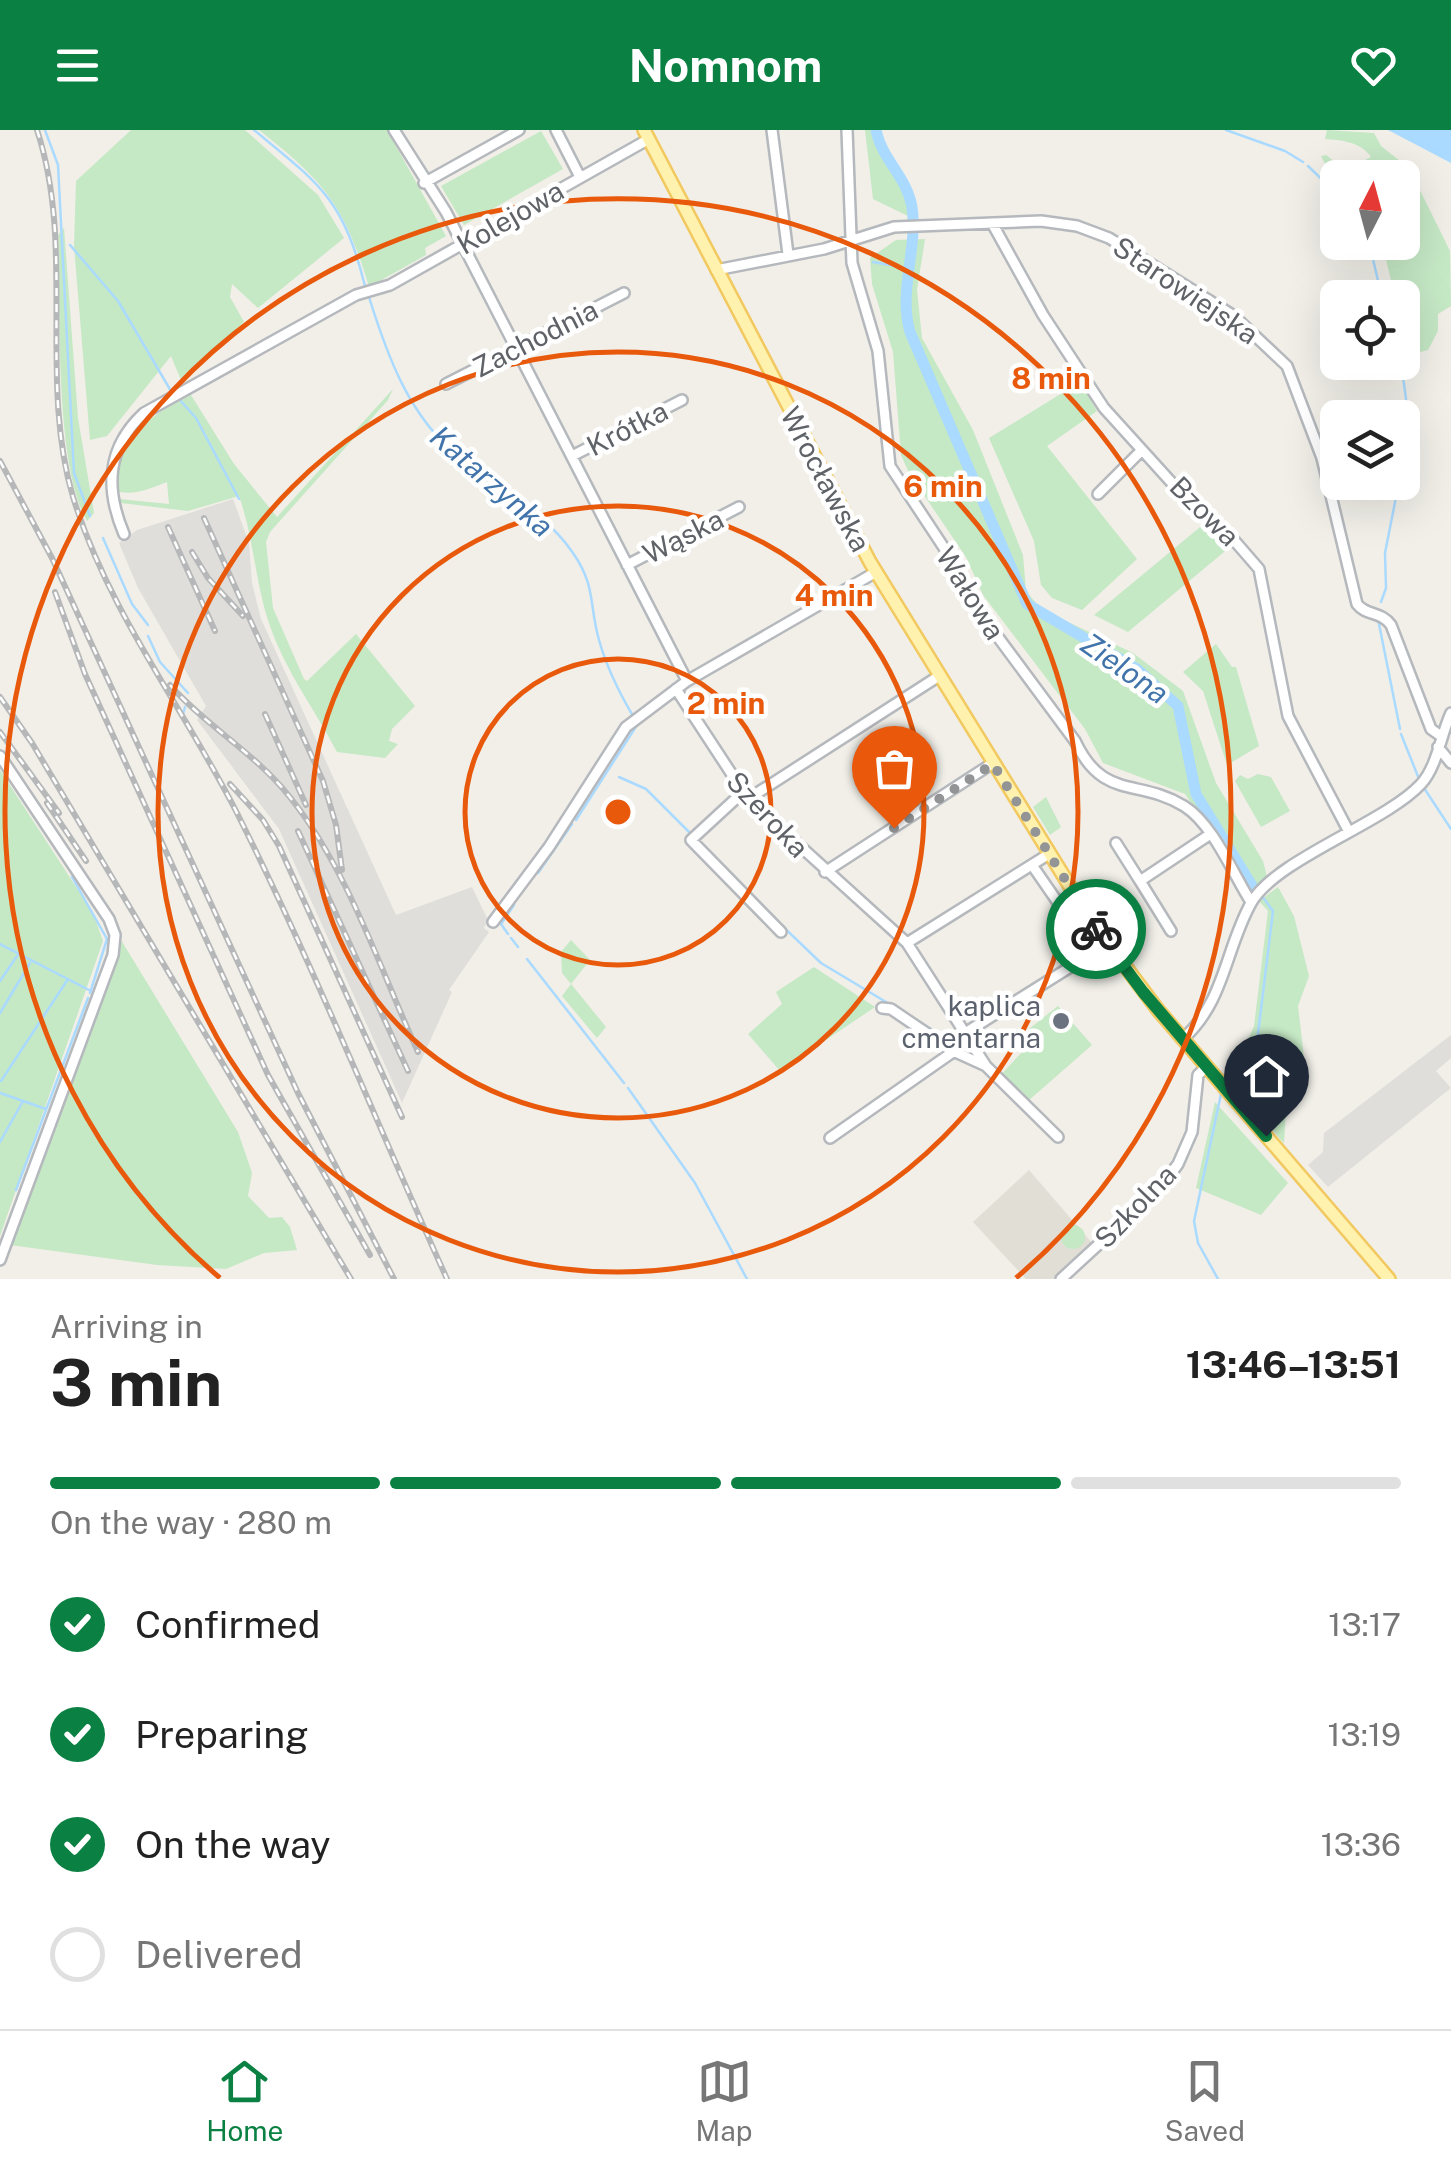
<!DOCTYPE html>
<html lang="en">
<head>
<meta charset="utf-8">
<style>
	:root { --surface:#fff; --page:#f6f6f6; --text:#222; --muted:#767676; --line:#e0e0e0; --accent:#0b8043 }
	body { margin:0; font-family:"Public Sans",sans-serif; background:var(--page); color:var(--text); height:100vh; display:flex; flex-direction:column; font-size:38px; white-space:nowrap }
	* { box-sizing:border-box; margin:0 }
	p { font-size:32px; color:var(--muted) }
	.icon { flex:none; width:55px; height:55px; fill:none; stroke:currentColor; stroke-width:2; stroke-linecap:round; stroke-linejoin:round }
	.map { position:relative; height:1149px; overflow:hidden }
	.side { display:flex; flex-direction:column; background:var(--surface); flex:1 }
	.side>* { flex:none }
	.needle { width:65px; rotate:6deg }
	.fabs { position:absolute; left:1320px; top:30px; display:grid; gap:20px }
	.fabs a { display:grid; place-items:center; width:100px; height:100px; border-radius:15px; background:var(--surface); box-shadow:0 10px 40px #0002; font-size:50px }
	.pin { position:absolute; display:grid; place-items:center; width:85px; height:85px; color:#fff; margin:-102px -42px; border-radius:50% 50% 50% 0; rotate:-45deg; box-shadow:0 0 10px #0007 }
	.pin .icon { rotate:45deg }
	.courier { position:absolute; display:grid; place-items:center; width:100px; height:100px; margin:-50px; border:8px solid #0b8043; border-radius:50%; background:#fff; color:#222; box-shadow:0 2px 12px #0007 }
	.head em { font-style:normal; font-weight:700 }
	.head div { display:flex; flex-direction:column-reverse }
	.head { display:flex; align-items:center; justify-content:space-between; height:170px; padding:0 50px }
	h1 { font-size:65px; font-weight:700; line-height:75px }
	.bar { display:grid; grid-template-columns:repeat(4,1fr); gap:15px 10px; align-content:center; height:120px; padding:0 50px }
	.bar i { height:12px; border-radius:8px; background:var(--line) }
	.bar .on { background:var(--accent) }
	.bar p { grid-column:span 4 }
	ol { padding:0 50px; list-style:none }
	li { display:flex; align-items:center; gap:30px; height:110px }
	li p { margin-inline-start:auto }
	li .icon { padding:10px; border-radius:50%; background:var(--accent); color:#fff; stroke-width:4 }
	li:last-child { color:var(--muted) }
	li i { width:55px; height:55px; border:5px solid var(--line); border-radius:50% }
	header { display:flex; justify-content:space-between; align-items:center; height:130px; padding:0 50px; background:var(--accent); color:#fff; font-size:45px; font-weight:700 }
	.tabs { display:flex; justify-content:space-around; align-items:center; height:140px; border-top:2px solid var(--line); background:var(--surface); font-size:28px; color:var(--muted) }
	.tabs a { display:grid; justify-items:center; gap:5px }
	.tabs .on { color:var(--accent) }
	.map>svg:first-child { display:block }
	.industrial { fill:#e0deda }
	.education { fill:#e1ded6 }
	.green { fill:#c5e8c5 }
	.water { fill:#aadaff }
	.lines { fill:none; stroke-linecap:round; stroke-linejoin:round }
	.stream { stroke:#aadaff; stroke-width:2.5 }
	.river { stroke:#aadaff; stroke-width:11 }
	.minor-casing { stroke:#b5b8bc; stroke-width:14 }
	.major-casing { stroke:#f2c960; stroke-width:16 }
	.minor { stroke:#fff; stroke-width:9 }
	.major { stroke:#fff2af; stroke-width:11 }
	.rail-casing { stroke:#b6b7b8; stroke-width:6 }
	.rail { stroke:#fff; stroke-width:2.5; stroke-dasharray:8; stroke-linecap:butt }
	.done { stroke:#929495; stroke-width:10; stroke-dasharray:0 18 }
	.route { stroke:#0b8043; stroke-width:12 }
	.ring { fill:none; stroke:#e8590c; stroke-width:5 }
	.worship-dot { fill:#6b7280; stroke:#fff; stroke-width:4 }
	.labels { text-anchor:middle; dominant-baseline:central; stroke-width:9; stroke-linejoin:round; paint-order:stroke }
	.street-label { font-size:28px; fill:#5f6368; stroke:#fff }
	.worship-label { font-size:28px; fill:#5b616d; stroke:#fff; text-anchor:end }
	.water-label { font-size:30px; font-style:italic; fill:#4174aa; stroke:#fff }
	.centre { fill:#e8590c; stroke:#fff; stroke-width:5 }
	.ring-label { font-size:30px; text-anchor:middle; font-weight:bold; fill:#e8590c; stroke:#fff; stroke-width:9; stroke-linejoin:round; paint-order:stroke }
</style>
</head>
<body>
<header><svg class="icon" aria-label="menu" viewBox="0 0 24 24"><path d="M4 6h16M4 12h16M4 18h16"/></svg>Nomnom<svg class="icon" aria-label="heart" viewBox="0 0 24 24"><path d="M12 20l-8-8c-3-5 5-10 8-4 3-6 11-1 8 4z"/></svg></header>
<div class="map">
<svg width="1451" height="1149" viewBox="0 0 1451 1149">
	<rect width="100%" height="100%" fill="#f1efe8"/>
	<!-- industrial -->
	<path class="industrial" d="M233,369L249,413L252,453L261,489L396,785L472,757L488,790L484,798L489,802L449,860L452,862L402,973L279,699L197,590L206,576L138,458L119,413L137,400Z
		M1451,905V928L1436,941L1451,958L1328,1057L1308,1035L1323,1022L1324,1003Z"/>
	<!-- education -->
	<path class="education" d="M1029,1040L1092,1113L1053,1149H1026L973,1092Z"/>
	<!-- green -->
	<path class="green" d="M131,0H245L318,65L344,108L258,178L232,154L230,167L244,192L181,250L171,226L107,306L90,310L74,116L76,51Z
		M259,0H387L446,106L425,118L426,125L369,157C345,76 325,52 259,0Z
		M865,0H872C877,30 915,57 908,86L873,69Z
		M1327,0L1374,3L1381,16L1409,38L1450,121L1451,176L1438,184V201L1428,220L1409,225L1403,202L1402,168L1395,167L1382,113L1402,112V48C1372,48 1335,58 1321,26L1326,25L1346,40L1371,27C1361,12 1342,10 1325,9Z
		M541,1L563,39L464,95L441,56Z
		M64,98L78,288L94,383L87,391C54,334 61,177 58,105Z
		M925,109L917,160L922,208L973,300L1023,425L1026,461L1041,479L1133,523L1183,561L1216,653L1263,731L1268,751L1250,760L1185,664L1103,633L1085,599L983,465L966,427L909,343L901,325L893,222L872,154L870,128L896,110Z
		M1080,252L1097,281L1047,316L1137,429L1082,480L1052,468L1041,455L1034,411L989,308Z
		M393,259L388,270L270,402L266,412L273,478L304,549L307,551L356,504L415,576L392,599L389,611L398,614L385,628L337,622C315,580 285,540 270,496C255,453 254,408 239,366L188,381L121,373L119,369L169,374L167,352C148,359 135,366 115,361C113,307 149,287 191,265L234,334L277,387Z
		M1205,393L1230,417L1128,502L1094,485Z
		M1216,514L1232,537H1236L1259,616L1227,635L1203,561L1183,542Z
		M0,640L93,783L103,811L0,1106Z
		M1258,644L1271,647L1290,681L1261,697L1235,651L1240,645L1248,649Z
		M1046,667L1061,697L1050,705L1033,677Z
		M1278,757L1294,786L1309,846L1298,876L1304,927L1288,948L1284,1013C1262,991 1256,970 1258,940L1253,935L1237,944L1250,920L1246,914L1254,896L1268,781L1259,771Z
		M121,810L238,1002L252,1043L248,1066L269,1088L282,1087L290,1097L297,1120L264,1123L226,1139L157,1135L10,1115Z
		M571,810L590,830L571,854L606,897L597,908L562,866L571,854L562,843L561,822Z
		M814,837L875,877L780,941L748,904L782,874L776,862Z
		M1058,876L1092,915L1028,971L1000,946L1022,922L1015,910Z
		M1215,972L1288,1053L1261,1085L1196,1058Z
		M1061 1107a12 12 0 1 1 24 0a12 12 0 1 1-24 0Z"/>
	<!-- water -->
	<path class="water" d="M1388,0H1451V33Z"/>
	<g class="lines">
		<!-- stream -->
		<path class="stream" d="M45,0L58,35L74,343L90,386
			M254,0C321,55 343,69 365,156
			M1226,0L1285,21L1303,32
			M1308,36L1338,65
			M1369,112L1382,168
			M70,115L118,171L171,261
			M873,132L911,139
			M369,167C387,225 409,286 457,325C496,359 543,379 573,423C596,456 589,475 599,510C606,535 620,564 633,586
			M1401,232L1411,306
			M179,269L196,288L239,369
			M1402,340L1411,312
			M103,408L132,474L148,495
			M1381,472L1386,458L1385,423L1399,352
			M1378,489L1400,599
			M148,506L160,532L188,563
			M183,584L185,577
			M1401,604L1419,649
			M619,647L646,659L690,703
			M1424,658L1451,699
			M576,690L637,595
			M538,743L572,694
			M72,747L107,809L90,863
			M752,767L821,833L891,875
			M508,804L501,794L514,775
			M511,808L518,817
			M0,814L89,860
			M527,829L624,953
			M0,851L19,823
			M902,881L952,912
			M0,883L30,833
			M1,951L68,849
			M1229,954L1258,904L1273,781L1262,766
			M628,958L695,1053L747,1149
			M0,963L46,979
			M0,1012L23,971
			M16,1060L88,868
			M1218,1149L1198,1113L1194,1091L1221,964"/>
		<!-- river -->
		<path class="river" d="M876,0C882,30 907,47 912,77C918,119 898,161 910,202L1027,474L1137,539L1178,576L1196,664L1254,759"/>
		<defs>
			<path id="minor" d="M394,0L446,82L687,551
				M556,0L580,47
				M772,0L788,124
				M847,0L852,133L878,221L890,336L956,436L972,472L1075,611C1103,671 1138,648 1184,676C1213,694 1233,744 1251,772
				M424,53L519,0
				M992,93L1043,185L1104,278L1191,374L1233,409L1259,439L1288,586L1349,702
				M716,140L824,119L894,97L1041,91L1077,96L1109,108L1234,186L1287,236L1322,328L1357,474C1366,486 1381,481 1391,495L1431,599L1441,606
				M446,254L624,163
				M572,326L682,270
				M1098,364L1141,321
				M124,404C105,359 106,318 144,283L356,165L390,155L649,9
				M627,435L739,377
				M676,559L748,669L907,813L986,936
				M1438,617L1451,633
				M0,626L109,789L115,805L113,825L0,1130
				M742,663L691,710L781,802
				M748,669L939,546
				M1116,713L1140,751L1209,705
				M1032,735L1070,790
				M825,742L993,633
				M1140,751L1171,801
				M493,792L549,717L626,597L687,551L876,442
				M907,813L1049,724
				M882,878L891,879L953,921L986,936L1058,1007
				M965,903L1107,814
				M1183,909C1225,871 1225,820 1251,773C1276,729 1385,693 1421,654C1437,637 1441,604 1451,583
				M830,1008L970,910
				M1061,1149L1161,1057L1178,1034L1192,1002L1198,945L1207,936"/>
			<path id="major" d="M644,0L870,432L1092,792L1158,880L1389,1149"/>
		</defs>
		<!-- minor casing -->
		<use href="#minor" class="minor-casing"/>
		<!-- major casing -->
		<use href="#major" class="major-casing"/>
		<!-- minor -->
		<use href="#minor" class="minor"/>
		<!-- major -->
		<use href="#major" class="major"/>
		<defs>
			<path id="rail" d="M37,0C76,118 38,249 73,367C108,481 183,577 236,681C313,834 377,994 447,1149
				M0,331L52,428L298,963L394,1149
				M204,388L323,651L336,695L342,740
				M168,397L215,501
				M192,422L208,448L243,486
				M55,462L85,544L268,945L370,1125
				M170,555C206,596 255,623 289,666C348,739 379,837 418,922
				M0,567L32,613L351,1149
				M265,584L306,675
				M0,602L59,683
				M230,654L263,690L279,716L402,987
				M47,673L86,731
				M298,701L408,941"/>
		</defs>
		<!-- rail casing -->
		<use href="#rail" class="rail-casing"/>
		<!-- rail -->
		<use href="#rail" class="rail"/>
	</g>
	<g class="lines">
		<!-- done -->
		<path class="done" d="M894,698L993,634L1096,799"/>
		<!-- route -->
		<path class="route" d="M1096,799L1143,862L1266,1006"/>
	</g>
	<!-- distance rings -->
	<g class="ring">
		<circle cx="618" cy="682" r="153"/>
		<circle cx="618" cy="682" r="306"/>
		<circle cx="618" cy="682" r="460"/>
		<path d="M220 1148A613 613 0 1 1 1016 1148"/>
	</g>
	<!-- markers -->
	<circle class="worship-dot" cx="1061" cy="891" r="10"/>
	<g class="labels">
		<!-- street labels -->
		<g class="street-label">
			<text transform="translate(510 87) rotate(-30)">Kolejowa</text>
			<text transform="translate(1186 160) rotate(34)">Starowiejska</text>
			<text transform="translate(535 208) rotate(-27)">Zachodnia</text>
			<text transform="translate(627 298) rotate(-27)">Krótka</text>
			<text transform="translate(826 349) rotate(62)">Wrocławska</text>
			<text transform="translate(1205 381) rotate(45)">Bzowa</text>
			<text transform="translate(683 406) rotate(-27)">Wąska</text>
			<text transform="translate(971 463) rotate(58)">Wałowa</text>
			<text transform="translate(768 684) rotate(47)">Szeroka</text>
			<text transform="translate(1135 1076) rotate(-46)">Szkolna</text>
		</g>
		<!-- worship labels -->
		<g class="worship-label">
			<text x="1041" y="875">kaplica<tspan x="1041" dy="32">cmentarna</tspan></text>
		</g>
		<!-- water labels -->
		<g class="water-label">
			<text transform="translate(492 351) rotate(41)">Katarzynka</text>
			<text transform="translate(1125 538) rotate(35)">Zielona</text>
		</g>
	</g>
	<circle cx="618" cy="682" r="15" class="centre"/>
	<g class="ring-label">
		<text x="1051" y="259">8 min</text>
		<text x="943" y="367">6 min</text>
		<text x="834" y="476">4 min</text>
		<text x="726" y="584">2 min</text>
	</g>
</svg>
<div class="fabs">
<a><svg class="needle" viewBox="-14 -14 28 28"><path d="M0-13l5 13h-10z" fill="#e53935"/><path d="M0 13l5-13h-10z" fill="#767676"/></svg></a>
<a><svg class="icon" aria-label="locate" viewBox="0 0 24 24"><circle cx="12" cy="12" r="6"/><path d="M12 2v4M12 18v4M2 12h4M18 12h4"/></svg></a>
<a><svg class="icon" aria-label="layers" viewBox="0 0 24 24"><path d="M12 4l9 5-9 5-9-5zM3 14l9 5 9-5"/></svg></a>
</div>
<div class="pin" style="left:894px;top:698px;background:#ea580c"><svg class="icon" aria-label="bag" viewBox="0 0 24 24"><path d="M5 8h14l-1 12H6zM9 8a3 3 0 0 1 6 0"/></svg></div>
<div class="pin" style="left:1266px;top:1006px;background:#1f2937"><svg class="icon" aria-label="home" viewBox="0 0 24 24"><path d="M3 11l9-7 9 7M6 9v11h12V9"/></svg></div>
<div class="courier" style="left:1096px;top:799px"><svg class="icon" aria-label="bike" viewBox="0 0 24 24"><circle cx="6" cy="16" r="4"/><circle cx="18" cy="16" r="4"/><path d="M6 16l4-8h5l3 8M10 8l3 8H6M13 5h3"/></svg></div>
</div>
<section class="side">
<div class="head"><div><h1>3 min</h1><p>Arriving in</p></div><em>13:46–13:51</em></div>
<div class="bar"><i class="on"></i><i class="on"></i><i class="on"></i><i></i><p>On the way · 280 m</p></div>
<ol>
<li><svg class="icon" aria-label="check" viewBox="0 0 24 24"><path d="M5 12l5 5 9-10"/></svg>Confirmed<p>13:17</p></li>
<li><svg class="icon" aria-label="check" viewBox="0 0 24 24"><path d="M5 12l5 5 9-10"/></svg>Preparing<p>13:19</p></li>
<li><svg class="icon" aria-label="check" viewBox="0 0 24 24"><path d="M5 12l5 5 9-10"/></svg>On the way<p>13:36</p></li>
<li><i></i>Delivered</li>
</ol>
</section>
<nav class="tabs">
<a class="on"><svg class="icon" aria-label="home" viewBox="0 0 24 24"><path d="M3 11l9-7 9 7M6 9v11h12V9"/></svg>Home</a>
<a><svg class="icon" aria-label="map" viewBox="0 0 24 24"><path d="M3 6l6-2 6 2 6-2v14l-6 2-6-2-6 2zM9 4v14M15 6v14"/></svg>Map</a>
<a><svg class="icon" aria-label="saved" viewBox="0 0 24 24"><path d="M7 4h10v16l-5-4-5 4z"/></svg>Saved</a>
</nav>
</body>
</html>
